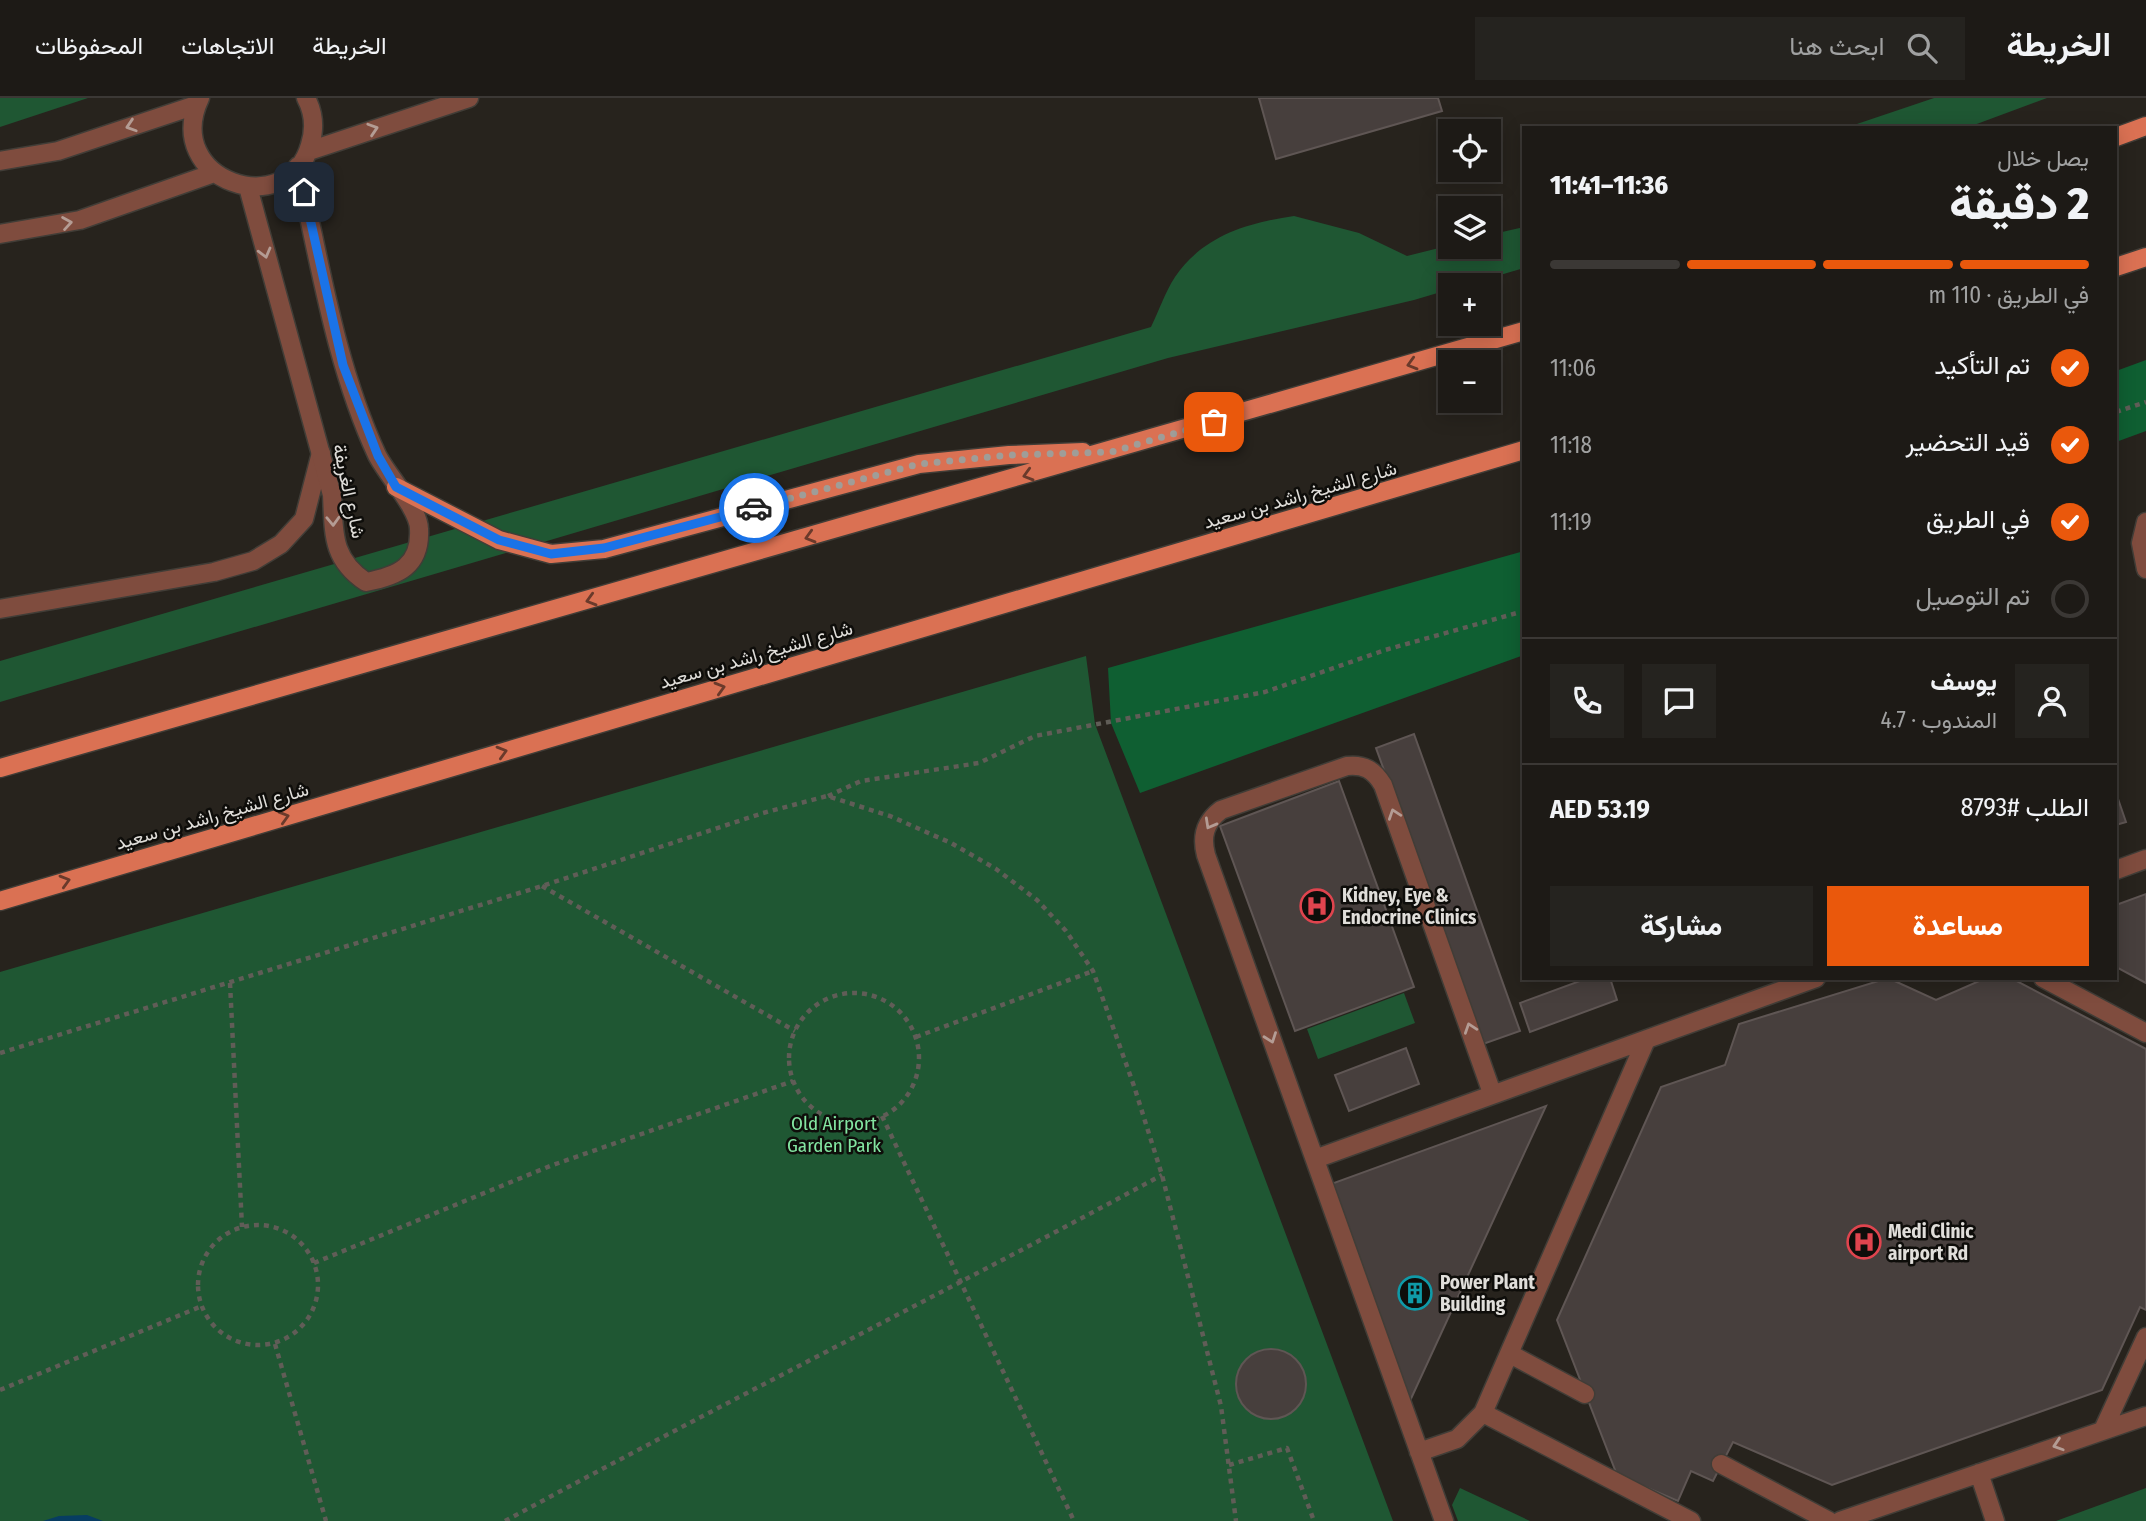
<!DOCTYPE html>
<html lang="ar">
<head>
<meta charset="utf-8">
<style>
	:root { --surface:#1d1a16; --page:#25231f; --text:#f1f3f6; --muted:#a0a1a1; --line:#3b3835; --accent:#ea580c }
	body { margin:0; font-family:"Fira Sans Condensed",Vazirmatn,sans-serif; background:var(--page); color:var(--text); direction:rtl; height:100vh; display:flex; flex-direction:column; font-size:26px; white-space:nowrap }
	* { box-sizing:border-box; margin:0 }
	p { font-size:23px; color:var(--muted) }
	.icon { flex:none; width:38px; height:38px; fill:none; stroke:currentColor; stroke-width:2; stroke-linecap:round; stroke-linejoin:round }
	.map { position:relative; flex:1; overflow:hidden; direction:ltr }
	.drawer { position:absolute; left:1522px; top:28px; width:595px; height:854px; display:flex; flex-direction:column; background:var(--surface); border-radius:0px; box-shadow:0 4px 18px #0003,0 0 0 2px var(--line); direction:rtl }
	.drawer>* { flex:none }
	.fabs { position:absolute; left:1438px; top:21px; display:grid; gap:14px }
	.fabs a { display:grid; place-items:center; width:63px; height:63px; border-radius:0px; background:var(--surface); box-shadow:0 4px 18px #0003,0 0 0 2px var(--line); font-size:35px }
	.pin { position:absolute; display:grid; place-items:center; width:60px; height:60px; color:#fff; margin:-30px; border-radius:14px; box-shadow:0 4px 10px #0006 }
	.courier { position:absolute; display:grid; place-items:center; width:70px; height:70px; margin:-35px; border:5px solid #1a73e8; border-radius:50%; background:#fff; color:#222; box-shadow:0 2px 9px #0007 }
	.head em { font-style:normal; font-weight:800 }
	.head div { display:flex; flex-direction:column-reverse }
	.head { display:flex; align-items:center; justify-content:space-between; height:119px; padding:0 28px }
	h1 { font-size:46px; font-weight:800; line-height:52px }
	.bar { display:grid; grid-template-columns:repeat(4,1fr); gap:10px 7px; align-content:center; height:84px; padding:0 28px }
	.bar i { height:9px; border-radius:5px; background:var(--line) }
	.bar .active { background:var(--accent) }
	.bar p { grid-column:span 4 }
	.line { display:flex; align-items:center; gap:18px; padding:0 28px; border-top:2px solid var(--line) }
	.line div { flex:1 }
	.round { display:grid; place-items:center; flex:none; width:74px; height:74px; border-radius:0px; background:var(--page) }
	ol { padding:0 28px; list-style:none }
	li { display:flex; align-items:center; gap:21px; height:77px }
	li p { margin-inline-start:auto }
	li .icon { padding:7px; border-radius:50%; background:var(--accent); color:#fff; stroke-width:4 }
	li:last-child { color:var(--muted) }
	li i { width:38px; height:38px; border:4px solid var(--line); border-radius:50% }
	.button { display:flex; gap:14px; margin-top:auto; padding:14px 28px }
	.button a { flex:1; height:80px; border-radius:0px; background:var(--accent); color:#fff; font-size:28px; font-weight:800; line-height:80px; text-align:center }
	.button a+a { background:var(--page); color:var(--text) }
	header { display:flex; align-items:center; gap:42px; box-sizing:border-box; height:98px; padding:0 35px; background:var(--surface); border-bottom:2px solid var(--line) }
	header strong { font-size:33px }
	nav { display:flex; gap:38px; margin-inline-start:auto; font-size:24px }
	.search { width:490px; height:63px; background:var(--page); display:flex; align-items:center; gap:18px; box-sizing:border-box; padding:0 24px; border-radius:0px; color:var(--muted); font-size:26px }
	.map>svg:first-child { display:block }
	.green { fill:#1f5733 }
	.forest { fill:#0f5f32 }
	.water { fill:#073d62 }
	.building { fill:#473f3d; stroke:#5f5654; stroke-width:2 }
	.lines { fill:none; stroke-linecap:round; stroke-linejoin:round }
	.service-casing { stroke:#413d37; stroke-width:21 }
	.minor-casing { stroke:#413d37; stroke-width:21 }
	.primary-casing { stroke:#413d37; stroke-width:21 }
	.path { stroke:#605d57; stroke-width:4.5; stroke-dasharray:5 5; stroke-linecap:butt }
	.service { stroke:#7f4c3e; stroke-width:18 }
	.minor { stroke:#7f4c3e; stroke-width:18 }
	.primary { stroke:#da7153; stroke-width:18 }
	.oneway { stroke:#b49c94 }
	.oneway2 { stroke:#6a3a2b }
	.done { stroke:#9f9d98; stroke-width:7; stroke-dasharray:0 12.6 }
	.route { stroke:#1a73e8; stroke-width:9 }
	.labels { text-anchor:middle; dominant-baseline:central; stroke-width:5; stroke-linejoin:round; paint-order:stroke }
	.street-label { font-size:19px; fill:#e0deda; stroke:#0e0d0a }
	.poi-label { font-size:19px; font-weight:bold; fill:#e0deda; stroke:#0e0d0a; text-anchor:start }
	.park-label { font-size:19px; fill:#83e5a1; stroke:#0e0d0a }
</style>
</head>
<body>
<header>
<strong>الخريطة</strong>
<div class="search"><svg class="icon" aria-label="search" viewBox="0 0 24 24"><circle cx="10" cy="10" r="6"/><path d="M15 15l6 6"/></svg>ابحث هنا</div>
<nav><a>الخريطة</a><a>الاتجاهات</a><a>المحفوظات</a></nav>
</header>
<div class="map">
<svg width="2146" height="1423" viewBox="0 0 2146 1423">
	<rect width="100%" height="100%" fill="#27231d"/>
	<!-- green -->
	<path class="green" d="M0,0H88L0,29Z
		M1934,0H2047L1966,30H1845Z
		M1294,118L1359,135L1407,158L1451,147L1489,149V137L1524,129V170L1466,187H1451V191L1414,202L1168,260L0,604V563L1151,229C1159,213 1165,194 1175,179C1203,138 1247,125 1294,118Z
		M1086,558L1095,626L1393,1423H0V874Z
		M1404,895L1415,925L1318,961L1307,931Z
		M1460,1390L1530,1423H1458L1452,1407Z
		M2146,1390V1423H2056Z"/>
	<!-- forest -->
	<path class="forest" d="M2146,262V333L2116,344V273Z
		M1524,453V557L1140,695L1111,625L1108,570Z"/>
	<!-- water -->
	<path class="water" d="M87,1417L103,1423H43L59,1418Z"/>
	<!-- building -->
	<path class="building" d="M1259,0H1438L1442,13L1276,61Z
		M1414,636L1520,933L1483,946L1376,650Z
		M1339,683L1414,889L1295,933L1220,728Z
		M2116,695L2126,724L2116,727Z
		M2146,796V885L2116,869V807Z
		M1588,880H1610L1617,902L1530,934L1520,905Z
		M1888,880L1936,902L1986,880H2011L2146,951V1212L2140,1209L2102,1292L1832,1387L1733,1344L1713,1383L1691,1373L1678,1403L1617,1377L1557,1222L1661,989L1725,967L1739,926Z
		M1406,950L1419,986L1349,1013L1335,977Z
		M1546,1008L1409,1305L1331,1086Z
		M1236 1286a35 35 0 1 1 70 0a35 35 0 1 1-70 0Z"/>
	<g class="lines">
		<defs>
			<path id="service" d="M2146,424L2141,445L2146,471
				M0,511L214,474L253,463L281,446L304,421L321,355
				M2116,772L2146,761
				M2043,880L2146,935
				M1315,1061L1816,880
				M1510,1256L1585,1296
				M1483,1315L1691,1423
				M2103,1332L2146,1239
				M1419,1354L1457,1341L1483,1315L1646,942
				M1721,1366L1829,1423
				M1979,1375L1995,1423
				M1444,1423L1206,757C1201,738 1205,724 1221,712L1347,668C1364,666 1374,672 1383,687L1492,995
				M1840,1423L2146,1318"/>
			<path id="minor" d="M200,0C161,83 288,125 310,47C315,31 314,15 306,0
				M309,53L469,0
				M0,63L58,53L196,7
				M248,89L332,397C334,434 331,461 366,484C398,478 421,468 419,431C419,411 387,377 377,357C335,266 320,165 298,68
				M0,136L80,122L214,75"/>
			<path id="primary" d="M2116,39L2146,28
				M2116,169L2146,159
				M396,389L499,442L551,456L604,451L919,366L1009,357L1083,354
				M0,670L1524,233
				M0,803L1524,352"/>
		</defs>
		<!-- service casing -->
		<use href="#service" class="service-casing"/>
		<!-- minor casing -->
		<use href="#minor" class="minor-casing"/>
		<!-- primary casing -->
		<use href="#primary" class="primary-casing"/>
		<!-- path -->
		<path class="path" d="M2116,314L2146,304
			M828,698L861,683L979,665L1035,638L1265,594L1385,552L1524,513
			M542,788L795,933
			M230,885L242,1129
			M789 960a65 65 0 1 1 130 0a65 65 0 1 1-130 0Z
			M916,939L1093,873
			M0,955L542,788L763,715L827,698L890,718L951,745L996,771L1037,802L1066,833L1093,873L1134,988L1162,1077L1221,1308L1236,1423
			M882,1018L1074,1423
			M198 1187a60 60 0 1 1 120 0a60 60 0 1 1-120 0Z
			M314,1165L550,1068L793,983
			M275,1246L326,1423
			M0,1292L202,1208
			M1229,1367L1287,1350L1314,1423
			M505,1423C723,1305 944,1195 1162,1077"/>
		<!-- service -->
		<use href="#service" class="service"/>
		<!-- minor -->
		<use href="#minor" class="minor"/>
		<!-- primary -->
		<use href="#primary" class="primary"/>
	</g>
	<!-- one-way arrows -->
	<defs><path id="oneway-chevron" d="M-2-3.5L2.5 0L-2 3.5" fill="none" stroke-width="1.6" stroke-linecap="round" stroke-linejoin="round" transform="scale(1.75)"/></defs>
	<g class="oneway">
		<use href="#oneway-chevron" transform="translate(131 28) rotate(162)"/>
		<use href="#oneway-chevron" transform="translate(373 31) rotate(-18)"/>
		<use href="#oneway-chevron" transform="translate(67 125) rotate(-9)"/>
		<use href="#oneway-chevron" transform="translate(265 155) rotate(75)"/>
		<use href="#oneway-chevron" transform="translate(333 423) rotate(88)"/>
		<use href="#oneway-chevron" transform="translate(1394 716) rotate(-109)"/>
		<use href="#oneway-chevron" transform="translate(1210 726) rotate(119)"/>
		<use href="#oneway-chevron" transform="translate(1470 930) rotate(-109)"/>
		<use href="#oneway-chevron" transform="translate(1271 940) rotate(70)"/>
		<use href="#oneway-chevron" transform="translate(2058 1347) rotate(162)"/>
	</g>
	<g class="oneway2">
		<use href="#oneway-chevron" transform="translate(1412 266) rotate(164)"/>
		<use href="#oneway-chevron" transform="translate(1028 377) rotate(164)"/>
		<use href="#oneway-chevron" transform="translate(810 439) rotate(164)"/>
		<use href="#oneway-chevron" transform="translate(591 502) rotate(164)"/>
		<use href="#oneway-chevron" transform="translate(720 590) rotate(-16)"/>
		<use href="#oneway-chevron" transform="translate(502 654) rotate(-16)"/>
		<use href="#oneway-chevron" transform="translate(284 719) rotate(-16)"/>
		<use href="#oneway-chevron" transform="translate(65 783) rotate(-16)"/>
	</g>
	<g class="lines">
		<!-- done -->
		<path class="done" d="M754,410L919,366L1009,357L1111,354L1214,324"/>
		<!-- route -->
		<path class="route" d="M304,94L343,267L378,358L396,389L499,442L551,456L604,450L754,410"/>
	</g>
	<!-- icons -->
	<defs>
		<symbol id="hospital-ring" viewBox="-11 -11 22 22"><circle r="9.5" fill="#0e0d0a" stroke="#e0444e" stroke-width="1.5"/><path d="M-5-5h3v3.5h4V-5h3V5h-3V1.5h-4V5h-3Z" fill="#e0444e"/></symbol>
		<symbol id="building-ring" viewBox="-11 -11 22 22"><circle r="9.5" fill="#0e0d0a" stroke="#0f9aa8" stroke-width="1.5"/><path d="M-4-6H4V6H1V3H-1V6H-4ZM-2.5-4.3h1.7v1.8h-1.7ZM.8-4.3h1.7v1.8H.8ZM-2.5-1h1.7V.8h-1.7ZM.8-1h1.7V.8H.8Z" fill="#0f9aa8"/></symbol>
	</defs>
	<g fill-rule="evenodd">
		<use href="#hospital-ring" x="1298" y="789" width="38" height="38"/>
		<use href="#hospital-ring" x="1845" y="1125" width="38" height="38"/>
		<use href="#building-ring" x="1396" y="1176" width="38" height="38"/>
	</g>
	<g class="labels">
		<!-- street labels -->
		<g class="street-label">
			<text transform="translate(349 393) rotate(78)">شارع الغريفة</text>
			<text transform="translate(1300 397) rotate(-16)">شارع الشيخ راشد بن سعيد</text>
			<text transform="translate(756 557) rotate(-16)">شارع الشيخ راشد بن سعيد</text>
			<text transform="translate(212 718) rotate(-16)">شارع الشيخ راشد بن سعيد</text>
		</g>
		<!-- poi labels -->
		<g class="poi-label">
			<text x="1342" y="797">Kidney, Eye &amp;<tspan x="1342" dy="22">Endocrine Clinics</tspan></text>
			<text x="1888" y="1133">Medi Clinic<tspan x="1888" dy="22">airport Rd</tspan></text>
			<text x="1440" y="1184">Power Plant<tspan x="1440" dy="22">Building</tspan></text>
		</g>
		<!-- park labels -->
		<g class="park-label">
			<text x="834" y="1025">Old Airport<tspan x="834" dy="22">Garden Park</tspan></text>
		</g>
	</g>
</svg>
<div class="fabs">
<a><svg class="icon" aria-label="locate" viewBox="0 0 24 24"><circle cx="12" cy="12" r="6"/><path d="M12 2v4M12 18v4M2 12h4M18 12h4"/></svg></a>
<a><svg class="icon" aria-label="layers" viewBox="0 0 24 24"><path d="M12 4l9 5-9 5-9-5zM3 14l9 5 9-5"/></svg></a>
<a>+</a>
<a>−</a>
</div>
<div class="pin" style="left:1214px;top:324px;background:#ea580c"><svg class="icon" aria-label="bag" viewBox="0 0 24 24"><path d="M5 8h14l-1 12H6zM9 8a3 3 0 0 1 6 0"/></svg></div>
<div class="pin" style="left:304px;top:94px;background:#1f2937"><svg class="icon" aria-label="home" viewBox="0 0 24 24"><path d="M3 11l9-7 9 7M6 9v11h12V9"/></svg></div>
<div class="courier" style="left:754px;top:410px"><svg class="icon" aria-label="car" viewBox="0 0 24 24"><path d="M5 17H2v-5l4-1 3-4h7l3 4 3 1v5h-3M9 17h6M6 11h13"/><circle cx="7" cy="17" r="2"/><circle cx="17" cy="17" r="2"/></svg></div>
<section class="drawer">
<div class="head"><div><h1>2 دقيقة</h1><p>يصل خلال</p></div><em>11:36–11:41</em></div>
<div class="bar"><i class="active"></i><i class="active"></i><i class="active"></i><i></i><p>في الطريق · 110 m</p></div>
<ol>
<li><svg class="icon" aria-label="check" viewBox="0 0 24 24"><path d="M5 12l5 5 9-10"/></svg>تم التأكيد<p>11:06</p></li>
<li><svg class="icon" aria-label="check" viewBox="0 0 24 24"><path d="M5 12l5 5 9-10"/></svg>قيد التحضير<p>11:18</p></li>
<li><svg class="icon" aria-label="check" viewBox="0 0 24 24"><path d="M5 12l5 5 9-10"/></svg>في الطريق<p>11:19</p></li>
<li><i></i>تم التوصيل</li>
</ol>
<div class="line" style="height:126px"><a class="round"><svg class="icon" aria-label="person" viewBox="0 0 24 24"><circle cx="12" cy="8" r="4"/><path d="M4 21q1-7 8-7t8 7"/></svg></a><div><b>يوسف</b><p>المندوب · 4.7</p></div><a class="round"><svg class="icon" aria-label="chat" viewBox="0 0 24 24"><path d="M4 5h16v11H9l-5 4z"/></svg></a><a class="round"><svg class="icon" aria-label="phone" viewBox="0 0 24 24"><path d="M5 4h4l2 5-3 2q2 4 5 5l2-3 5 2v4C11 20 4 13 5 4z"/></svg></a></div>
<div class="line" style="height:91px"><div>الطلب #8793</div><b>AED 53.19</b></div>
<div class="button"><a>مساعدة</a><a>مشاركة</a></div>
</section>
</div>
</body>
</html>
